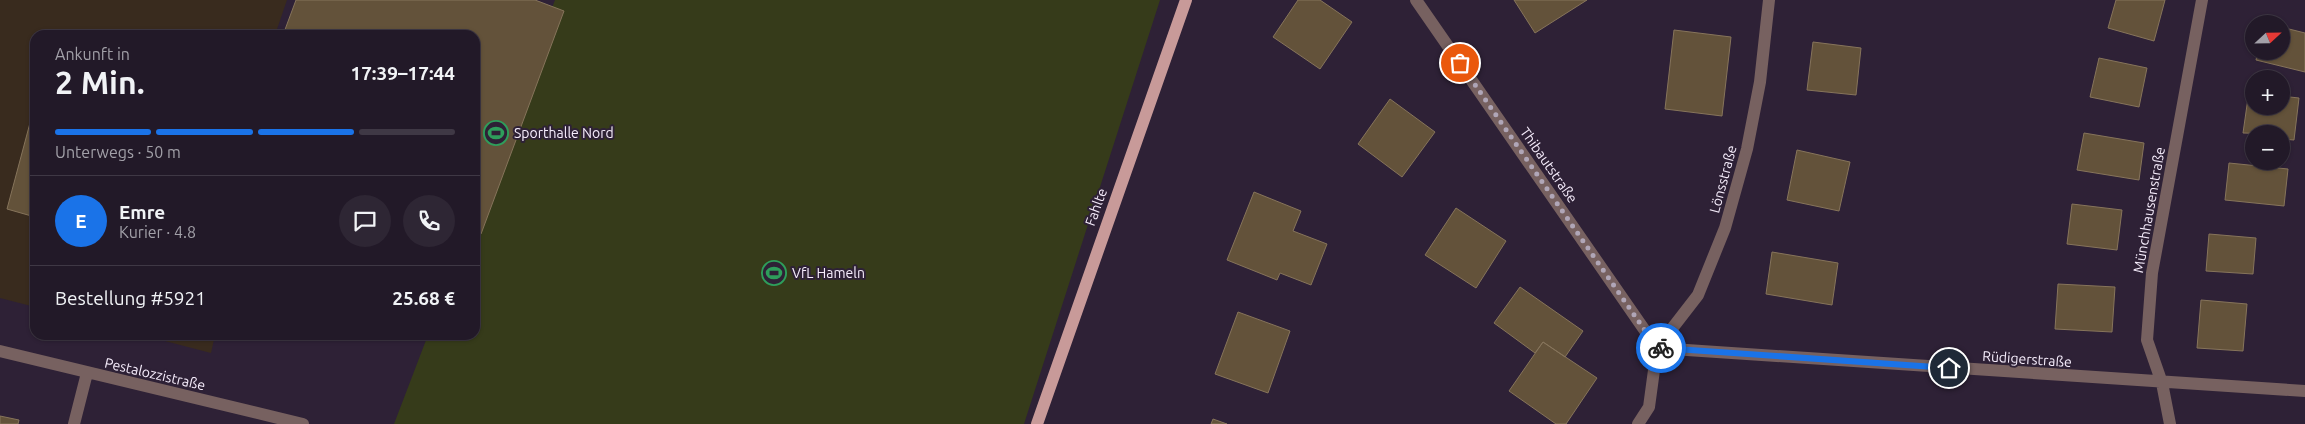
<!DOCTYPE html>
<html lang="de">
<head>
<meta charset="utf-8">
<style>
	:root { --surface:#221928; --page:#2e2634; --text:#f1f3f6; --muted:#a2a0a8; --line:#3f3845; --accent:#1a73e8 }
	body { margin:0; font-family:Ubuntu,sans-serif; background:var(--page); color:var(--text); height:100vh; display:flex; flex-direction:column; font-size:19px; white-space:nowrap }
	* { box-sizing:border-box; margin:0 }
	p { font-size:16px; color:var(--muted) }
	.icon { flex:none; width:28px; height:28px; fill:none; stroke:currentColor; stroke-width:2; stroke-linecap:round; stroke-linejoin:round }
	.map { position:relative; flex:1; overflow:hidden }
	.panel { position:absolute; left:30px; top:30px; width:450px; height:310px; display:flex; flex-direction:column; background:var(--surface); border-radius:15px; box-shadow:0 1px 4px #0004,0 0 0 1px var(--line) }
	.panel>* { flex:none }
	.needle { width:32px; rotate:68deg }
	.fabs { position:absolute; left:2245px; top:15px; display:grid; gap:10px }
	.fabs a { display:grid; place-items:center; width:45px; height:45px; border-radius:50%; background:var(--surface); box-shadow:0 1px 4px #0004,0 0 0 1px var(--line); font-size:25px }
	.pin { position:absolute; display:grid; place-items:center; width:42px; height:42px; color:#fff; margin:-21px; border:2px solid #fff; border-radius:50%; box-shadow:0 1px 5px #0007 }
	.courier { position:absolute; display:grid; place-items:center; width:50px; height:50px; margin:-25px; border:4px solid #1a73e8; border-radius:50%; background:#fff; color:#222; box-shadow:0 1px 6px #0007 }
	.headline em { font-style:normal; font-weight:700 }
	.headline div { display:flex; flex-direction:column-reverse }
	.headline { display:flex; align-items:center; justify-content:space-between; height:85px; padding:0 25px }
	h1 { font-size:32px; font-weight:700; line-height:38px }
	.bar { display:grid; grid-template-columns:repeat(4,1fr); gap:8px 5px; align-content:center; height:60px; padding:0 25px }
	.bar i { height:6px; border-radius:4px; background:var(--line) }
	.bar .current { background:var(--accent) }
	.bar p { grid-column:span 4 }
	.line { display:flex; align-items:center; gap:12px; padding:0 25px; border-top:1px solid var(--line) }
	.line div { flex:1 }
	.round { display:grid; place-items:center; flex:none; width:52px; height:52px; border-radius:26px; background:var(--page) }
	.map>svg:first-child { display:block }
	.education { fill:#392b1e }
	.green { fill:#363b1a }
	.building { fill:#63523a; stroke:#86745b }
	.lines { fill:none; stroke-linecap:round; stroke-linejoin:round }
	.minor { stroke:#776160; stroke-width:12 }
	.major { stroke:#c89a99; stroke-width:12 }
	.done { stroke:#b0a6b7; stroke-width:5; stroke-dasharray:0 9 }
	.route { stroke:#1a73e8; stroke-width:6 }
	.labels { text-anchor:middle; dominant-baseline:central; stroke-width:4; stroke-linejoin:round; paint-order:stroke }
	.poi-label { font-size:14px; fill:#f6edfc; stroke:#2e2136; text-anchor:start }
	.street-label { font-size:14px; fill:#f6edfc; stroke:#2e2136 }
</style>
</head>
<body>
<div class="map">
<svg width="2305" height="424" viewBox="0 0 2305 424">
	<rect width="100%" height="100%" fill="#2e2136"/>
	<!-- education -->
	<path class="education" d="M0,0H287L275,35H35V307L0,298Z
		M142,335H215L211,353Z"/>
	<!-- green -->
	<path class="green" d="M555,0H1160L1024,424H394L428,335H475V210Z"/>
	<!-- building -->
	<path class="building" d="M296,0H535L564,11L481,234L475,231V35H283Z
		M1298,0H1320L1352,22L1320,69L1273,37Z
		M1514,0H1587L1535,33Z
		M2116,0H2165L2154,41L2108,28Z
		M2281,27L2305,33V72L2256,60L2258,51H2281Z
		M1674,30L1731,37L1722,116L1665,109Z
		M1813,42L1861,48L1856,95L1807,90Z
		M2099,58L2147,68L2139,107L2090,97Z
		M2249,91L2254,92V106H2281V96L2299,98L2294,140L2281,139V134L2243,133Z
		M1390,99L1435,132L1402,177L1358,144Z
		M30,123L35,125V217L7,209Z
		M2084,133L2144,143L2139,180L2077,170Z
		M1797,150L1850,162L1839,211L1787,200Z
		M2229,163L2288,169L2284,206L2225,200Z
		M1254,192L1301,211L1293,231L1327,244L1311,285L1280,273L1277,280L1227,260Z
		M2072,204L2122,210L2117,250L2067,244Z
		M1456,208L1506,241L1476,288L1425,255Z
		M2209,234L2256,238L2253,274L2206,271Z
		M1772,252L1838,263L1832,305L1766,294Z
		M2058,284L2115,287L2112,332L2055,329Z
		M1520,287L1583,331L1565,357L1543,342L1535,353L1494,323Z
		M2201,300L2247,304L2243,351L2197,348Z
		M1238,312L1290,331L1268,393L1215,374Z
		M1543,342L1597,378L1566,424H1556L1509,391Z
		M0,416L19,420L18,424H0Z
		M1213,419L1227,424H1211Z"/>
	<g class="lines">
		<!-- minor -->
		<path class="minor" d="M1416,0L1657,348
			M1657,348L2305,391
			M0,351L303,424
			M74,424L87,373
			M1638,424L1649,407L1657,348L1698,295L1725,228L1747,149L1760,82L1769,0
			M2170,424L2162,383L2147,340L2152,273L2202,0"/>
		<!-- major -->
		<path class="major" d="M1037,424L1186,0"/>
	</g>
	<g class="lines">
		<!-- done -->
		<path class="done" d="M1460,63L1657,348H1661"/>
		<!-- route -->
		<path class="route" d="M1661,348L1949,368"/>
	</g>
	<!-- icons -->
	<defs>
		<symbol id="stadium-ring" viewBox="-11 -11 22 22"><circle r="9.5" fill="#2e2136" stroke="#2e9e5b" stroke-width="1.5"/><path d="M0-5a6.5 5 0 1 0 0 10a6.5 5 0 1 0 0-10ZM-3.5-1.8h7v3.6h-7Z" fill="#2e9e5b"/></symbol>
	</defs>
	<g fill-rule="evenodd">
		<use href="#stadium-ring" x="482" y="119" width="28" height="28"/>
		<use href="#stadium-ring" x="760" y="259" width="28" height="28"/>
	</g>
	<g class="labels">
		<!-- poi labels -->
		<g class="poi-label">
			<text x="514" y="133">Sporthalle Nord</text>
			<text x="792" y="273">VfL Hameln</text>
		</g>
		<!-- street labels -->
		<g class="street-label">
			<text transform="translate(1549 165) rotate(55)">Thibautstraße</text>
			<text transform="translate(1723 179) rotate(-75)">Lönsstraße</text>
			<text transform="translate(1096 207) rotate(-70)">Fahlte</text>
			<text transform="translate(2149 210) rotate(-80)">Münchhausenstraße</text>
			<text transform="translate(2027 359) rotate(4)">Rüdigerstraße</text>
			<text transform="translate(155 374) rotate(13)">Pestalozzistraße</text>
		</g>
	</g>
</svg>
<div class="fabs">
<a><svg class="needle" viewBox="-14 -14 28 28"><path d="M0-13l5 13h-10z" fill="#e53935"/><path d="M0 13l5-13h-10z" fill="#a2a0a8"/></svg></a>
<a>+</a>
<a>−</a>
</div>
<div class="pin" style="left:1460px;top:63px;background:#ea580c"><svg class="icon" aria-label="bag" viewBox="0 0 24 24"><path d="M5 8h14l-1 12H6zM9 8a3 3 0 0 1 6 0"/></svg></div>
<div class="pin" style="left:1949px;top:368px;background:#1f2937"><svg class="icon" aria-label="home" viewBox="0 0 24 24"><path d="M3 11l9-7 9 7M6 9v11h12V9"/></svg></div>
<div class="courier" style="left:1661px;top:348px"><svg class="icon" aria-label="bike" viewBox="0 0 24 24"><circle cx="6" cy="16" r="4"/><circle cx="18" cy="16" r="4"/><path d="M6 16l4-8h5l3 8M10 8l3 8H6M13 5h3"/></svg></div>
<section class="panel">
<div class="headline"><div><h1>2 Min.</h1><p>Ankunft in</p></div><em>17:39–17:44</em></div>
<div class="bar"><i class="current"></i><i class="current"></i><i class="current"></i><i></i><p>Unterwegs · 50 m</p></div>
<div class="line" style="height:90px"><b class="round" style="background:var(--accent);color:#fff">E</b><div><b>Emre</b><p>Kurier · 4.8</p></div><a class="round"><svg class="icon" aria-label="chat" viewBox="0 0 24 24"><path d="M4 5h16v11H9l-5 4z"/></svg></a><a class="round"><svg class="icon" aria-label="phone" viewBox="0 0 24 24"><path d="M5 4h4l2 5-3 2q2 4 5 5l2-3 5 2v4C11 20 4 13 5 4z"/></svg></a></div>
<div class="line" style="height:65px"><div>Bestellung #5921</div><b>25.68 €</b></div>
</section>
</div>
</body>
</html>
